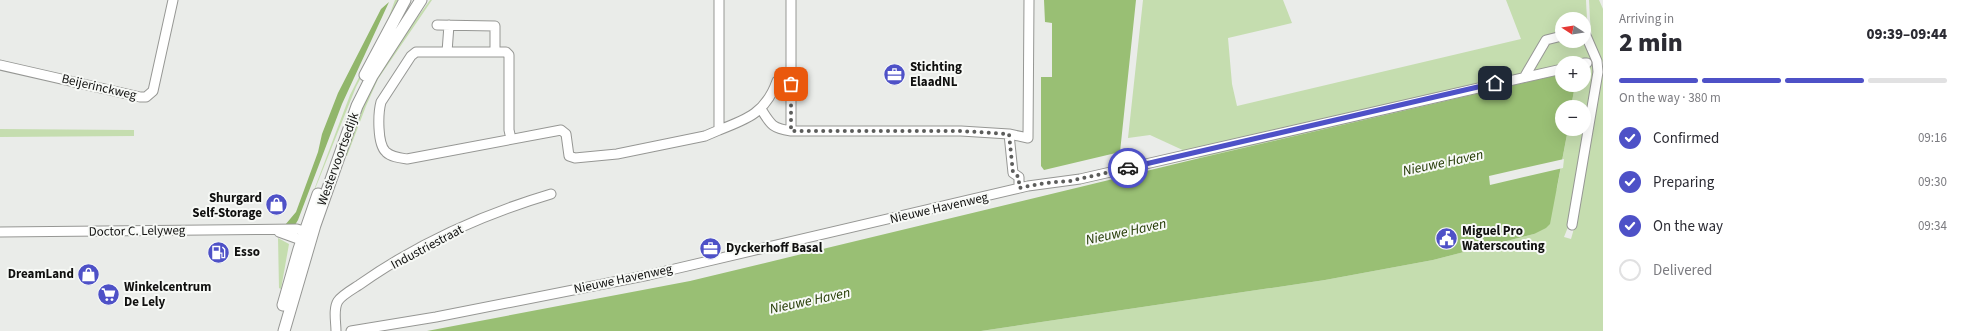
<!DOCTYPE html>
<html lang="en">
<head>
<meta charset="utf-8">
<style>
	:root { --surface:#fff; --page:#f7f7f7; --text:#2b2b33; --muted:#7c7c81; --line:#e1e1e2; --accent:#4e51c7 }
	body { margin:0; font-family:"Source Sans 3",sans-serif; background:var(--page); color:var(--text); height:100vh; display:flex; flex-direction:column; font-size:15px; white-space:nowrap }
	* { box-sizing:border-box; margin:0 }
	p { font-size:13px; color:var(--muted) }
	.icon { flex:none; width:22px; height:22px; fill:none; stroke:currentColor; stroke-width:2; stroke-linecap:round; stroke-linejoin:round }
	.map { position:relative; flex:1; overflow:hidden }
	.details { display:flex; flex-direction:column; background:var(--surface); width:360px }
	.details>* { flex:none }
	.needle { width:26px; rotate:282deg }
	.buttons { position:absolute; left:1555px; top:12px; display:grid; gap:8px }
	.buttons a { display:grid; place-items:center; width:36px; height:36px; border-radius:50%; background:var(--surface); box-shadow:0 4px 16px #0002; font-size:20px }
	.pin { position:absolute; display:grid; place-items:center; width:34px; height:34px; color:#fff; margin:-17px; border-radius:8px; box-shadow:0 2px 6px #0006 }
	.courier { position:absolute; display:grid; place-items:center; width:40px; height:40px; margin:-20px; border:3px solid #4e51c7; border-radius:50%; background:#fff; color:#222; box-shadow:0 1px 5px #0007 }
	.overview em { font-style:normal; font-weight:800 }
	.overview div { display:flex; flex-direction:column-reverse }
	.overview { display:flex; align-items:center; justify-content:space-between; height:68px; padding:0 16px }
	h1 { font-size:26px; font-weight:800; line-height:30px }
	.bar { display:grid; grid-template-columns:repeat(4,1fr); gap:6px 4px; align-content:center; height:48px; padding:0 16px }
	.bar i { height:5px; border-radius:3px; background:var(--line) }
	.bar .selected { background:var(--accent) }
	.bar p { grid-column:span 4 }
	ol { padding:0 16px; list-style:none }
	li { display:flex; align-items:center; gap:12px; height:44px }
	li p { margin-inline-start:auto }
	li .icon { padding:4px; border-radius:50%; background:var(--accent); color:#fff; stroke-width:4 }
	li:last-child { color:var(--muted) }
	li i { width:22px; height:22px; border:2px solid var(--line); border-radius:50% }
	main { display:flex; flex:1; min-height:0 }
	.map>svg:first-child { display:block }
	.green { fill:#c5ddaf; fill-rule:evenodd }
	.forest { fill:#91b66b }
	.water { fill:#99bf74 }
	.pier { fill:#eaece9 }
	.lines { fill:none; stroke-linecap:round; stroke-linejoin:round }
	.minor-casing { stroke:#969794; stroke-width:11 }
	.major-casing { stroke:#969794; stroke-width:13 }
	.minor { stroke:#fff; stroke-width:9 }
	.major { stroke:#fff; stroke-width:11 }
	.done { stroke:#5c5d5b; stroke-width:4; stroke-dasharray:0 7.2 }
	.route { stroke:#4e51c7; stroke-width:5 }
	.labels { text-anchor:middle; dominant-baseline:central; stroke-width:4; stroke-linejoin:round; paint-order:stroke }
	.poi-label { font-size:13px; font-weight:bold; fill:#10100f; stroke:#f7f9f6; text-anchor:start }
	.street-label { font-size:13px; fill:#10100f; stroke:#f7f9f6 }
	.water-label { font-size:14px; font-style:italic; fill:#213800; stroke:#f7f9f6 }
</style>
</head>
<body>
<main>
<div class="map">
<svg width="1603" height="331" viewBox="0 0 1603 331">
	<rect width="100%" height="100%" fill="#eaece9"/>
	<!-- green -->
	<path class="green" d="M395,0H399L393,16L356,87L303,219L350,95L387,22Z
		M430,0H432L378,79L366,106L347,156H344C353,132 361,107 373,84C389,55 410,28 430,0Z
		M1143,0H1283L1292,23L1228,38L1232,84L1237,106L1521,39L1506,0H1586C1587,22 1588,41 1596,62L1570,222L1564,237L1571,239L1573,232L1601,76L1603,75V331H981L1325,280L1433,260L1534,234L1557,188L1568,129H1584V107H1571L1575,85H1584V63H1562V74L1200,158L1150,135L1128,138ZM1562,19H1584V41H1562Z
		M1589,0H1599L1603,9V62C1590,55 1590,14 1589,0Z
		M0,129L134,130V136L0,137Z
		M278,238L289,244L281,289L279,288Z"/>
	<!-- forest -->
	<path class="forest" d="M389,2L342,104L298,220L295,225H285L296,212L318,152L322,134L338,93L381,9Z"/>
	<!-- water -->
	<path class="water" d="M1044,0H1136L1120,152L1044,170L1041,166V77H1052V23L1045,22Z
		M1562,72V85H1575L1571,107H1562V129H1568L1550,224L1546,228L1534,234L1433,260L1325,280L981,331H427L690,281L1200,158L1562,74Z"/>
	<!-- pier -->
	<path class="pier" d="M1564,159L1563,168L1490,185L1489,176Z"/>
	<g class="lines">
		<defs>
			<path id="minor" d="M791,0V131
				M437,25L495,26V52
				M447,52L449,25
				M1584,63H1587
				M0,65L140,97H146L153,91L173,0
				M1525,76L1546,40L1562,36
				M761,109C771,125 772,128 791,131H961L1009,134
				M719,130C748,119 766,112 777,81
				M511,139L509,130V55L506,52H416L411,56L381,102C378,113 377,144 386,152C391,157 400,158 407,159L561,130L566,134L569,156L575,158L617,154L705,136L719,130V0
				M1019,188V177L1013,173L1009,134L1028,138L1029,0
				M1572,225L1598,72L1597,61L1584,31
				M0,232L297,229L304,231L308,235
				M279,232L301,240L309,239
				M336,331C336,322 333,309 338,301C342,295 353,289 359,285C417,244 484,214 551,194
				M351,331L436,317L649,275L1028,186L1080,179L1562,69"/>
			<path id="major" d="M365,75L405,0
				M283,305L299,249L318,194
				M284,331L315,225L357,106L372,76L421,0"/>
		</defs>
		<!-- minor casing -->
		<use href="#minor" class="minor-casing"/>
		<!-- major casing -->
		<use href="#major" class="major-casing"/>
		<!-- minor -->
		<use href="#minor" class="minor"/>
		<!-- major -->
		<use href="#major" class="major"/>
	</g>
	<g class="lines">
		<!-- done -->
		<path class="done" d="M791,84V131H961L1009,134L1013,173L1019,177V188L1045,183L1070,181L1128,168"/>
		<!-- route -->
		<path class="route" d="M1128,168L1495,83"/>
	</g>
	<!-- icons -->
	<defs>
		<symbol id="office-disc" viewBox="-11 -11 22 22"><circle r="9.5" fill="#4e51c7" stroke="#f7f9f6"/><path d="M-6-3h4V-5.5h4V-3h4V5H-6ZM-1-4.5V-3h2v-1.5ZM-6 0V1H6V0Z" fill="#fff"/></symbol>
		<symbol id="shop-disc" viewBox="-11 -11 22 22"><circle r="9.5" fill="#4e51c7" stroke="#f7f9f6"/><path d="M-5-2.5h2.3a2.7 3.5 0 0 1 5.4 0H5L5.5 6h-11ZM-1.5-2.5h3a1.5 2.3 0 0 0-3 0Z" fill="#fff"/></symbol>
		<symbol id="civic-disc" viewBox="-11 -11 22 22"><circle r="9.5" fill="#4e51c7" stroke="#f7f9f6"/><path d="M-.6-6.5H3V-4.5H.6V-3L4-1V1h2V6H-6V1h2V-1L-.6-3ZM-1.2 2.5V6h2.4V2.5Z" fill="#fff"/></symbol>
		<symbol id="fuel-disc" viewBox="-11 -11 22 22"><circle r="9.5" fill="#4e51c7" stroke="#f7f9f6"/><path d="M-5.5-6h7V0h2V4h1.3V-2.5L3-4.5l.8-.8L6-3V5H2.5V1h-1V6h-7ZM-4.2-4.7v3.2H.2V-4.7Z" fill="#fff"/></symbol>
		<symbol id="supermarket-disc" viewBox="-11 -11 22 22"><circle r="9.5" fill="#4e51c7" stroke="#f7f9f6"/><path d="M-6-5.5h2.5l.6 2H6L4.5 2H-2.5L-4.4-4H-6ZM-1.5 3.2a1.3 1.3 0 1 0 .1 0ZM3 3.2a1.3 1.3 0 1 0 .1 0Z" fill="#fff"/></symbol>
	</defs>
	<g fill-rule="evenodd">
		<use href="#office-disc" x="882" y="62" width="25" height="25"/>
		<use href="#shop-disc" x="264" y="192" width="25" height="25"/>
		<use href="#civic-disc" x="1434" y="226" width="25" height="25"/>
		<use href="#office-disc" x="698" y="236" width="25" height="25"/>
		<use href="#fuel-disc" x="206" y="240" width="25" height="25"/>
		<use href="#shop-disc" x="76" y="262" width="25" height="25"/>
		<use href="#supermarket-disc" x="96" y="282" width="25" height="25"/>
	</g>
	<g class="labels">
		<!-- poi labels -->
		<g class="poi-label">
			<text x="910" y="67">Stichting<tspan x="910" dy="15">ElaadNL</tspan></text>
			<text x="262" y="198" text-anchor="end">Shurgard<tspan x="262" dy="15">Self-Storage</tspan></text>
			<text x="1462" y="231">Miguel Pro<tspan x="1462" dy="15">Waterscouting</tspan></text>
			<text x="726" y="248">Dyckerhoff Basal</text>
			<text x="234" y="252">Esso</text>
			<text x="74" y="274" text-anchor="end">DreamLand</text>
			<text x="124" y="287">Winkelcentrum<tspan x="124" dy="15">De Lely</tspan></text>
		</g>
		<!-- street labels -->
		<g class="street-label">
			<text transform="translate(99 87) rotate(13)">Beijerinckweg</text>
			<text transform="translate(338 159) rotate(-70)">Westervoortsedijk</text>
			<text transform="translate(939 208) rotate(-13)">Nieuwe Havenweg</text>
			<text transform="translate(137 231) rotate(-1)">Doctor C. Lelyweg</text>
			<text transform="translate(427 247) rotate(-28)">Industriestraat</text>
			<text transform="translate(623 279) rotate(-12)">Nieuwe Havenweg</text>
		</g>
		<!-- water labels -->
		<g class="water-label">
			<text transform="translate(1443 163) rotate(-12)">Nieuwe Haven</text>
			<text transform="translate(1126 232) rotate(-12)">Nieuwe Haven</text>
			<text transform="translate(810 301) rotate(-12)">Nieuwe Haven</text>
		</g>
	</g>
</svg>
<div class="buttons">
<a><svg class="needle" viewBox="-14 -14 28 28"><path d="M0-13l5 13h-10z" fill="#e53935"/><path d="M0 13l5-13h-10z" fill="#7c7c81"/></svg></a>
<a>+</a>
<a>−</a>
</div>
<div class="pin" style="left:791px;top:84px;background:#ea580c"><svg class="icon" aria-label="bag" viewBox="0 0 24 24"><path d="M5 8h14l-1 12H6zM9 8a3 3 0 0 1 6 0"/></svg></div>
<div class="pin" style="left:1495px;top:83px;background:#1f2937"><svg class="icon" aria-label="home" viewBox="0 0 24 24"><path d="M3 11l9-7 9 7M6 9v11h12V9"/></svg></div>
<div class="courier" style="left:1128px;top:168px"><svg class="icon" aria-label="car" viewBox="0 0 24 24"><path d="M5 17H2v-5l4-1 3-4h7l3 4 3 1v5h-3M9 17h6M6 11h13"/><circle cx="7" cy="17" r="2"/><circle cx="17" cy="17" r="2"/></svg></div>
</div>
<section class="details">
<div class="overview"><div><h1>2 min</h1><p>Arriving in</p></div><em>09:39–09:44</em></div>
<div class="bar"><i class="selected"></i><i class="selected"></i><i class="selected"></i><i></i><p>On the way · 380 m</p></div>
<ol>
<li><svg class="icon" aria-label="check" viewBox="0 0 24 24"><path d="M5 12l5 5 9-10"/></svg>Confirmed<p>09:16</p></li>
<li><svg class="icon" aria-label="check" viewBox="0 0 24 24"><path d="M5 12l5 5 9-10"/></svg>Preparing<p>09:30</p></li>
<li><svg class="icon" aria-label="check" viewBox="0 0 24 24"><path d="M5 12l5 5 9-10"/></svg>On the way<p>09:34</p></li>
<li><i></i>Delivered</li>
</ol>
</section>
</main>
</body>
</html>
